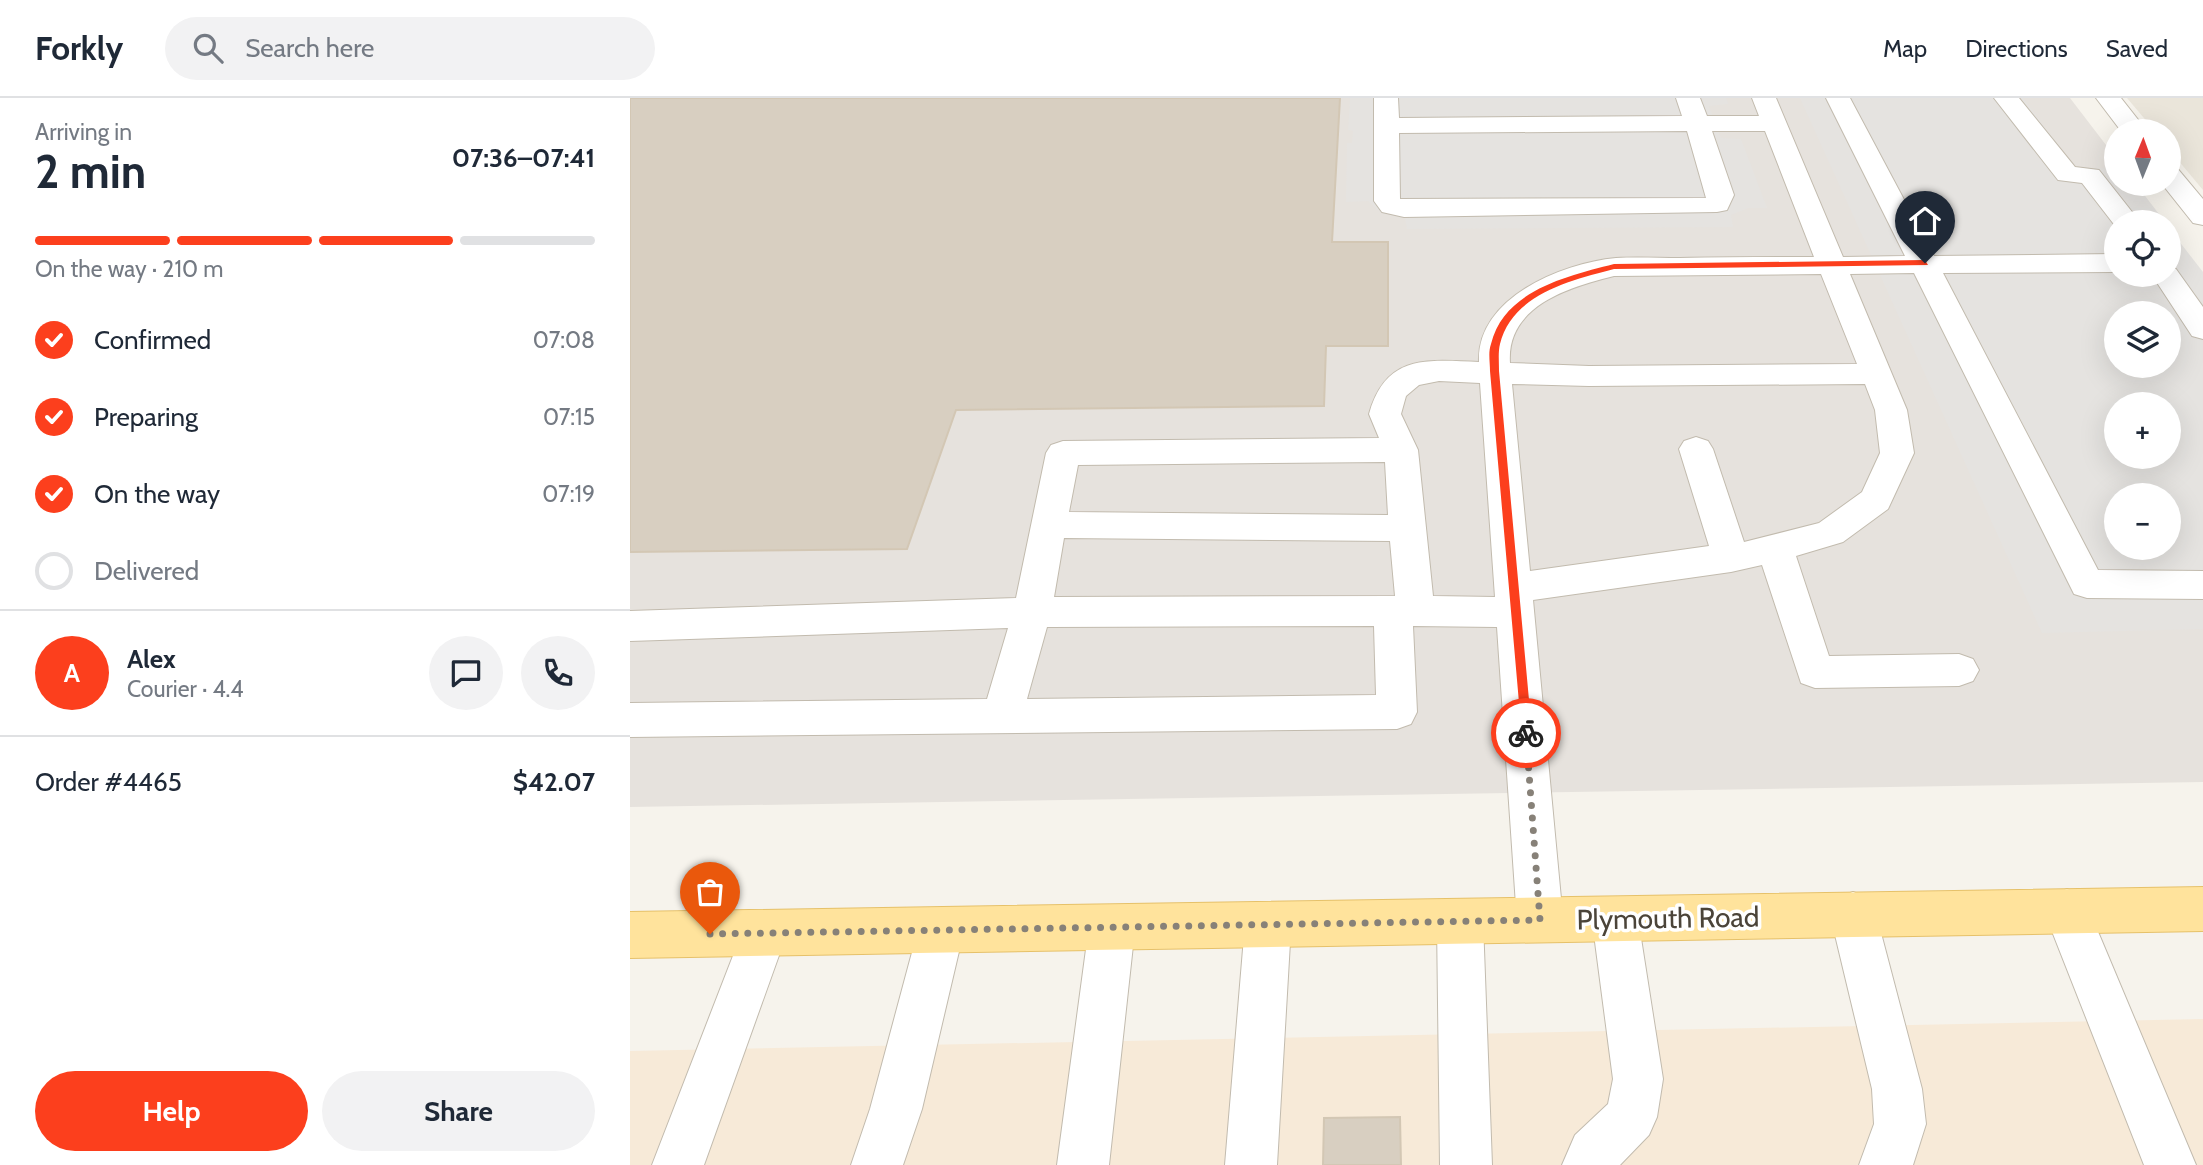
<!DOCTYPE html>
<html lang="en">
<head>
<meta charset="utf-8">
<style>
	:root { --surface:#fff; --page:#f2f2f3; --text:#1f2937; --muted:#747a83; --line:#e0e1e3; --accent:#fc3f1d }
	body { margin:0; font-family:Cabin,sans-serif; background:var(--page); color:var(--text); height:100vh; display:flex; flex-direction:column; font-size:26px; white-space:nowrap }
	* { box-sizing:border-box; margin:0 }
	p { font-size:23px; color:var(--muted) }
	.icon { flex:none; width:38px; height:38px; fill:none; stroke:currentColor; stroke-width:2; stroke-linecap:round; stroke-linejoin:round }
	.map { position:relative; flex:1; overflow:hidden }
	.sheet { display:flex; flex-direction:column; background:var(--surface); width:630px }
	.sheet>* { flex:none }
	.needle { width:46px; rotate:1deg }
	.buttons { position:absolute; left:1474px; top:21px; display:grid; gap:14px }
	.buttons a { display:grid; place-items:center; width:77px; height:77px; border-radius:50%; background:var(--surface); box-shadow:0 7px 28px #0002; font-size:35px }
	.pin { position:absolute; display:grid; place-items:center; width:60px; height:60px; color:#fff; margin:-72px -30px; border-radius:50% 50% 50% 0; rotate:-45deg; box-shadow:0 0 7px #0007 }
	.pin .icon { rotate:45deg }
	.courier { position:absolute; display:grid; place-items:center; width:70px; height:70px; margin:-35px; border:5px solid #fc3f1d; border-radius:50%; background:#fff; color:#222; box-shadow:0 2px 9px #0007 }
	.summary em { font-style:normal; font-weight:700 }
	.summary div { display:flex; flex-direction:column-reverse }
	.summary { display:flex; align-items:center; justify-content:space-between; height:119px; padding:0 35px }
	h1 { font-size:46px; font-weight:700; line-height:52px }
	.bar { display:grid; grid-template-columns:repeat(4,1fr); gap:10px 7px; align-content:center; height:84px; padding:0 35px }
	.bar i { height:9px; border-radius:5px; background:var(--line) }
	.bar .active { background:var(--accent) }
	.bar p { grid-column:span 4 }
	.line { display:flex; align-items:center; gap:18px; padding:0 35px; border-top:2px solid var(--line) }
	.line div { flex:1 }
	.round { display:grid; place-items:center; flex:none; width:74px; height:74px; border-radius:37px; background:var(--page) }
	ol { padding:0 35px; list-style:none }
	li { display:flex; align-items:center; gap:21px; height:77px }
	li p { margin-inline-start:auto }
	li .icon { padding:7px; border-radius:50%; background:var(--accent); color:#fff; stroke-width:4 }
	li:last-child { color:var(--muted) }
	li i { width:38px; height:38px; border:4px solid var(--line); border-radius:50% }
	.button { display:flex; gap:14px; margin-top:auto; padding:14px 35px }
	.button a { flex:1; height:80px; border-radius:42px; background:var(--accent); color:#fff; font-size:28px; font-weight:700; line-height:80px; text-align:center }
	.button a+a { background:var(--page); color:var(--text) }
	header { display:flex; align-items:center; gap:42px; box-sizing:border-box; height:98px; padding:0 35px; background:var(--surface); border-bottom:2px solid var(--line) }
	header strong { font-size:33px }
	nav { display:flex; gap:38px; margin-inline-start:auto; font-size:24px }
	.search { width:490px; height:63px; background:var(--page); display:flex; align-items:center; gap:18px; box-sizing:border-box; padding:0 24px; border-radius:38px; color:var(--muted); font-size:26px }
	main { display:flex; flex:1; min-height:0 }
	.map>svg:first-child { display:block }
	.residential { fill:#eae5da }
	.commercial { fill:#f7ead8 }
	.industrial { fill:#e6e2dd; fill-rule:evenodd }
	.parking { fill:#e5e3e0; fill-rule:evenodd }
	.building { fill:#d8cfc1; stroke:#d3c7b4; stroke-width:2 }
	.lines { fill:none; stroke-linecap:round; stroke-linejoin:round }
	.minor-casing { stroke:#c2bbae; stroke-width:2 }
	.major-casing { stroke:#e6c16a; stroke-width:2 }
	.minor { fill:#fff; fill-rule:evenodd }
	.major { fill:#ffe39c; fill-rule:evenodd }
	.route { fill:#fc3f1d }
	.done { stroke:#878178; stroke-width:7; stroke-dasharray:0 12.6 }
	.labels { text-anchor:middle; dominant-baseline:central; stroke-width:7; stroke-linejoin:round; paint-order:stroke }
	.near-street-label { font-size:28px; fill:#4b4439; stroke:#fff }
</style>
</head>
<body>
<header>
<strong>Forkly</strong>
<div class="search"><svg class="icon" aria-label="search" viewBox="0 0 24 24"><circle cx="10" cy="10" r="6"/><path d="M15 15l6 6"/></svg>Search here</div>
<nav><a>Map</a><a>Directions</a><a>Saved</a></nav>
</header>
<main>
<section class="sheet">
<div class="summary"><div><h1>2 min</h1><p>Arriving in</p></div><em>07:36–07:41</em></div>
<div class="bar"><i class="active"></i><i class="active"></i><i class="active"></i><i></i><p>On the way · 210 m</p></div>
<ol>
<li><svg class="icon" aria-label="check" viewBox="0 0 24 24"><path d="M5 12l5 5 9-10"/></svg>Confirmed<p>07:08</p></li>
<li><svg class="icon" aria-label="check" viewBox="0 0 24 24"><path d="M5 12l5 5 9-10"/></svg>Preparing<p>07:15</p></li>
<li><svg class="icon" aria-label="check" viewBox="0 0 24 24"><path d="M5 12l5 5 9-10"/></svg>On the way<p>07:19</p></li>
<li><i></i>Delivered</li>
</ol>
<div class="line" style="height:126px"><b class="round" style="background:var(--accent);color:#fff">A</b><div><b>Alex</b><p>Courier · 4.4</p></div><a class="round"><svg class="icon" aria-label="chat" viewBox="0 0 24 24"><path d="M4 5h16v11H9l-5 4z"/></svg></a><a class="round"><svg class="icon" aria-label="phone" viewBox="0 0 24 24"><path d="M5 4h4l2 5-3 2q2 4 5 5l2-3 5 2v4C11 20 4 13 5 4z"/></svg></a></div>
<div class="line" style="height:91px"><div>Order #4465</div><b>$42.07</b></div>
<div class="button"><a>Help</a><a>Share</a></div>
</section>
<div class="map">
<svg width="1573" height="1067" viewBox="0 0 1573 1067">
	<rect width="100%" height="100%" fill="#f6f3ec"/>
	<!-- residential -->
	<path class="residential" d="M1497,0H1573V92L1538,50V33H1525Z"/>
	<!-- commercial -->
	<path class="commercial" d="M1573,921V1067H0V953Z"/>
	<!-- industrial -->
	<path class="industrial" d="M0,0H1440L1486,60V177L1573,176V684L0,709ZM1486,215H1538V268H1486ZM1486,306H1538V359H1486ZM1486,397H1538V450H1486Z"/>
	<!-- parking -->
	<path class="parking" d="M720,0H1096L1098,6L1079,8L1091,40L1111,41L1137,110H1118L1101,117L1103,129L777,131L775,120L751,115L738,103L716,104L717,45H722L723,33L718,32Z
		M1170,0H1393L1446,71L1486,70V86H1506L1535,124H1486V177H1538V129L1573,174V531L1412,535ZM1486,215H1538V268H1486ZM1486,306H1538V359H1486ZM1486,397H1538V450H1486Z"/>
	<!-- building -->
	<path class="building" d="M0,0H710L702,144H758V248H696L694,308L326,312L277,451L0,454Z
		M770,1019L771,1067H693L694,1020Z"/>
	<g class="lines">
		<defs>
			<path id="minor" d="M744,0H768L769,20L1052,18L1046,0H1070L1077,18H1129L1122,0H1146L1213,159L1275,158L1196,0H1220L1304,158L1486,156V174L1313,175L1468,472L1573,473V501L1457,500L1444,496L1284,175L1220,176L1277,312L1284,355L1258,411L1213,444L1166,458L1199,558L1329,556L1343,561L1349,572L1343,583L1329,588L1185,590L1171,585L1132,467L1101,474L903,502L933,822L926,838L910,844L894,838L887,822L867,529L783,528L787,614L781,626L767,631L0,639V605L357,601L378,530L0,543V513L386,500L416,355L421,347L433,343L749,340L739,316C756,256 796,262 849,264C846,200 932,165 986,160C1007,159 1029,160 1050,160C1095,159 1140,159 1184,159L1135,33H1082L1104,97L1097,112L1087,114L774,119L752,114L744,103ZM1057,33L1076,100L770,101L769,35ZM1191,176L1227,266L959,268L880,265C876,208 939,189 984,178ZM809,283L850,285L865,499L803,498L788,352L771,316L776,298L789,287ZM882,286L959,288L1235,286L1245,312L1250,355L1232,394L1189,425L1114,444L1083,351L1078,343L1066,339L1054,343L1049,351L1079,448L900,473ZM755,364L758,417L439,414L448,367ZM434,440L760,443L765,498L424,499ZM744,528L746,597L397,601L417,529Z
				M1364,0H1389L1445,69L1469,72L1510,124H1486V129L1452,85L1428,82Z
				M1466,0H1491L1517,33H1491Z
				M1538,68L1547,70L1573,101V127L1563,125L1532,86H1538Z
				M1538,169L1546,171L1573,209V241L1562,238L1522,177H1538Z
				M1437,791L1453,798L1566,1067H1514L1414,813L1421,798Z
				M1223,794L1239,800L1246,816L1292,991L1296,1026L1283,1067H1229L1244,1026L1242,991L1200,816L1207,800Z
				M985,799L1001,805L1008,821L1033,981L1027,1019L1019,1037L990,1067H932L945,1037L978,1006L983,981L962,821L969,805Z
				M830,802L846,808L853,824L862,1067H810L807,824L814,808Z
				M638,805L654,811L661,827L647,1067H595L615,827L622,811Z
				M482,807L498,813L505,829L479,1067H427L459,829L466,813Z
				M311,810L327,816L334,832L292,1011L273,1067H221L240,1011L288,832L295,816Z
				M134,813L150,819L157,835L74,1067H22L118,819Z"/>
			<path id="major" d="M1573,789V833L0,860V814Z"/>
		</defs>
		<!-- minor casing -->
		<use href="#minor" class="minor-casing"/>
		<!-- major casing -->
		<use href="#major" class="major-casing"/>
		<!-- minor -->
		<use href="#minor" class="minor"/>
		<!-- major -->
		<use href="#major" class="major"/>
	</g>
	<!-- route -->
	<path class="route" d="M1295,162L1298,167L984,171C942,182 882,196 870,246C868,254 869,264 869,273L902,635L896,640L892,639L860,273C860,264 858,254 861,246C874,192 938,178 984,166Z"/>
	<g class="lines">
		<!-- done -->
		<path class="done" d="M80,836L910,822L896,635"/>
	</g>
	<g class="labels">
		<!-- near-street labels -->
		<g class="near-street-label">
			<text transform="translate(1038 820) rotate(-1)">Plymouth Road</text>
		</g>
	</g>
</svg>
<div class="buttons">
<a><svg class="needle" viewBox="-14 -14 28 28"><path d="M0-13l5 13h-10z" fill="#e53935"/><path d="M0 13l5-13h-10z" fill="#747a83"/></svg></a>
<a><svg class="icon" aria-label="locate" viewBox="0 0 24 24"><circle cx="12" cy="12" r="6"/><path d="M12 2v4M12 18v4M2 12h4M18 12h4"/></svg></a>
<a><svg class="icon" aria-label="layers" viewBox="0 0 24 24"><path d="M12 4l9 5-9 5-9-5zM3 14l9 5 9-5"/></svg></a>
<a>+</a>
<a>−</a>
</div>
<div class="pin" style="left:80px;top:836px;background:#ea580c"><svg class="icon" aria-label="bag" viewBox="0 0 24 24"><path d="M5 8h14l-1 12H6zM9 8a3 3 0 0 1 6 0"/></svg></div>
<div class="pin" style="left:1295px;top:165px;background:#1f2937"><svg class="icon" aria-label="home" viewBox="0 0 24 24"><path d="M3 11l9-7 9 7M6 9v11h12V9"/></svg></div>
<div class="courier" style="left:896px;top:635px"><svg class="icon" aria-label="bike" viewBox="0 0 24 24"><circle cx="6" cy="16" r="4"/><circle cx="18" cy="16" r="4"/><path d="M6 16l4-8h5l3 8M10 8l3 8H6M13 5h3"/></svg></div>
</div>
</main>
</body>
</html>
